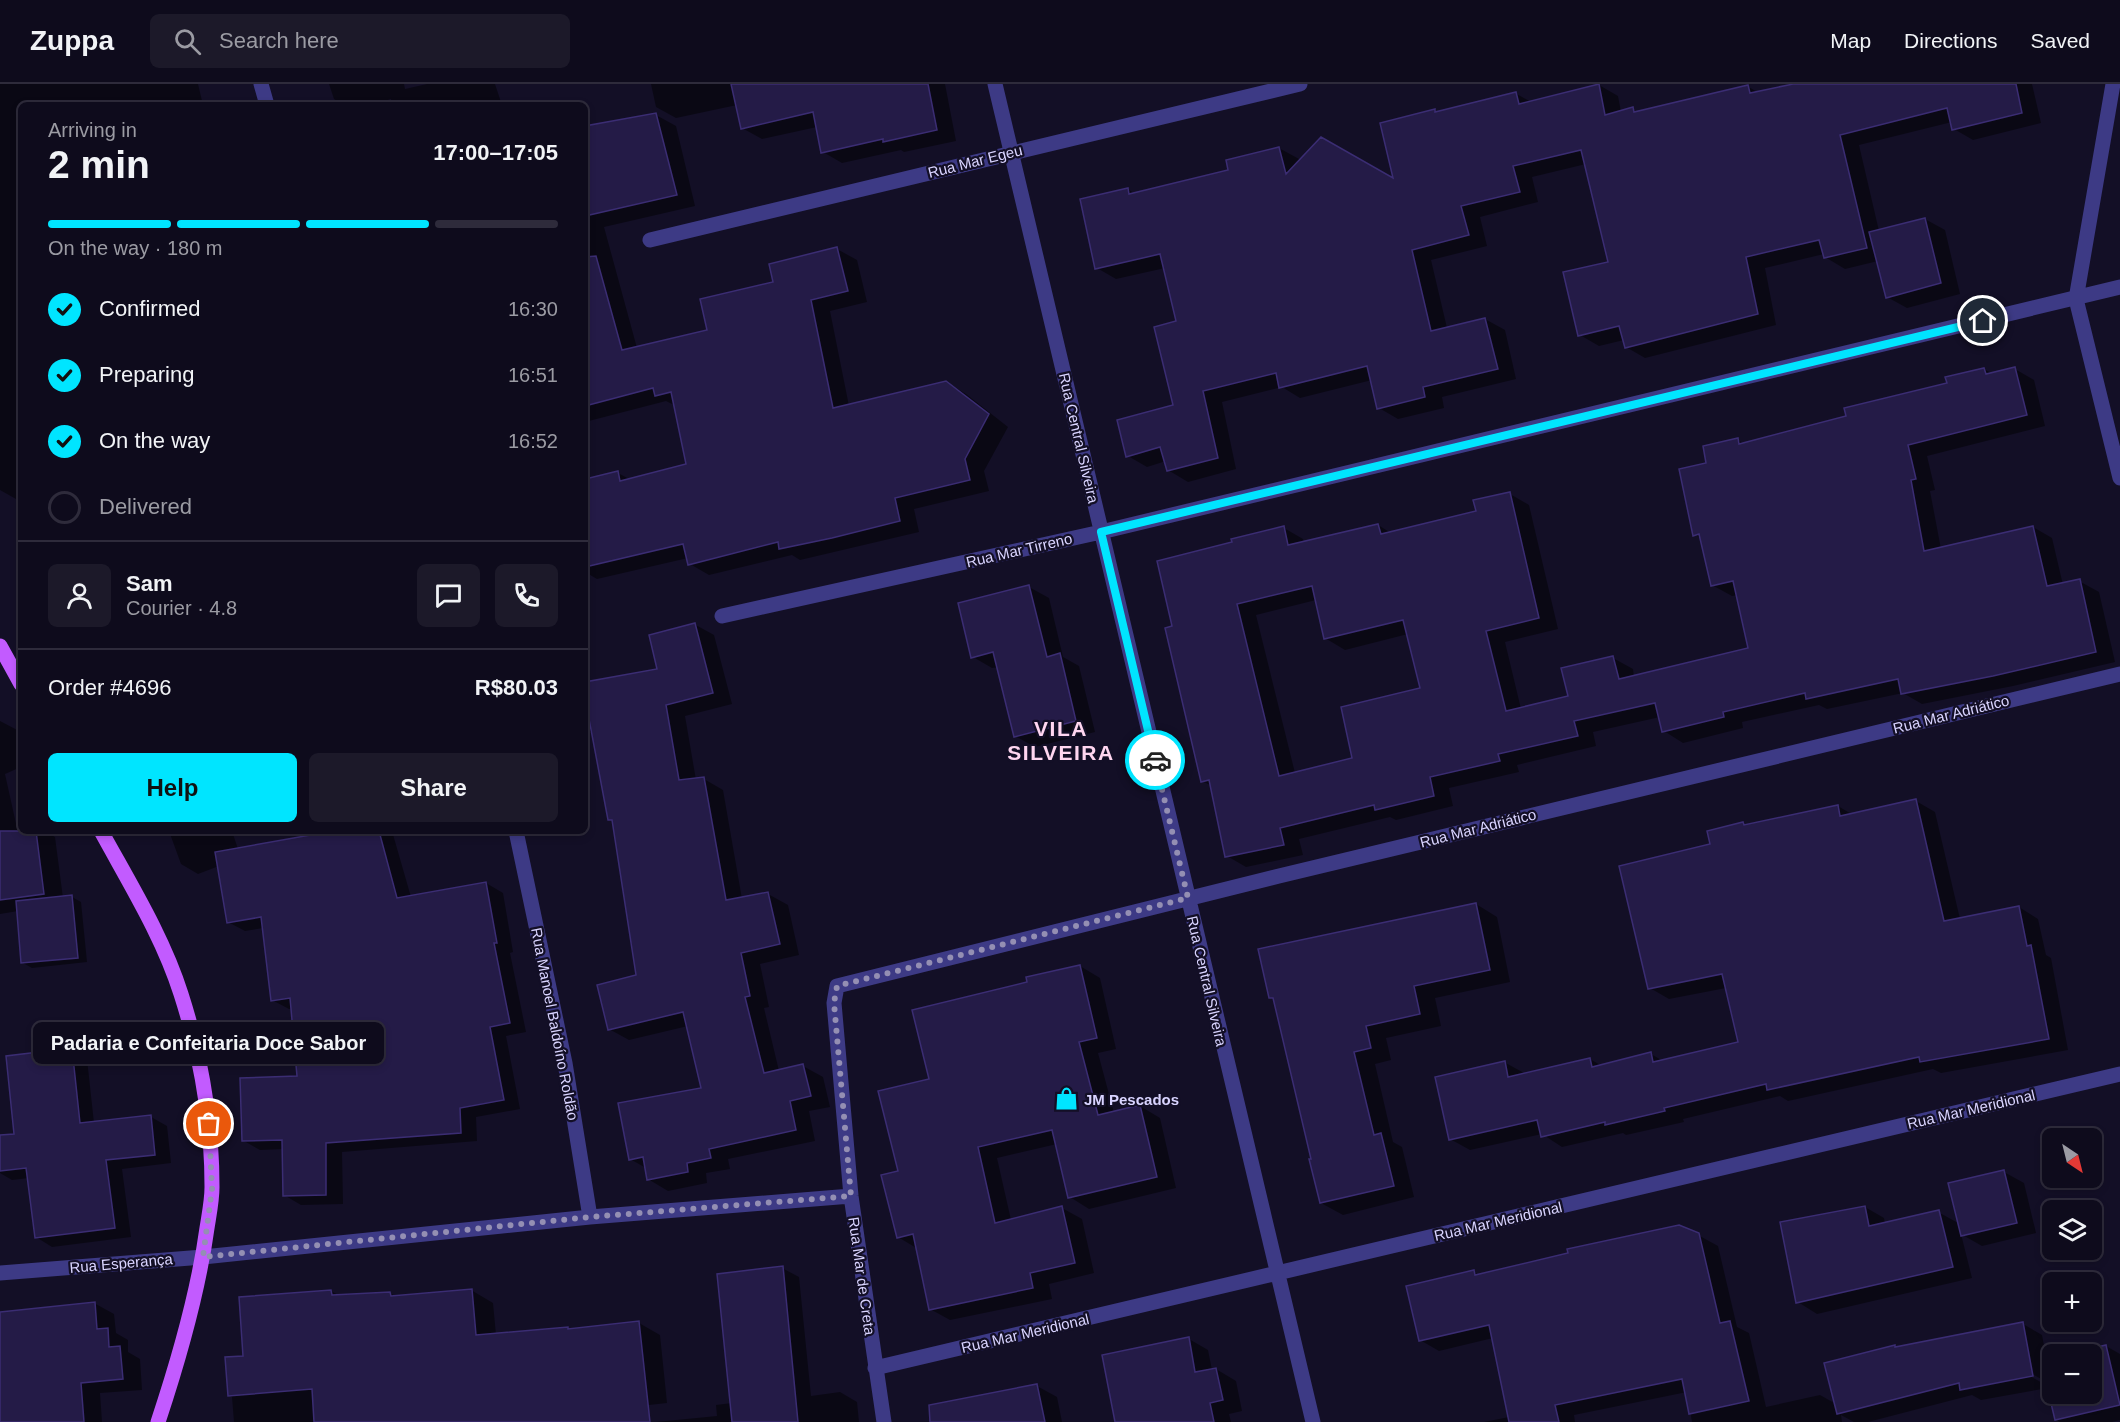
<!DOCTYPE html>
<html lang="en">
<head>
<meta charset="utf-8">
<style>
	:root { --surface:#0e0b1c; --page:#1c1929; --text:#f1f3f6; --muted:#9b9ba3; --line:#2e2b3b; --accent:#00e5ff }
	body { margin:0; font-family:Arial,sans-serif; background:var(--page); color:var(--text); height:100vh; display:flex; flex-direction:column; font-size:22px; white-space:nowrap }
	* { box-sizing:border-box; margin:0 }
	p { font-size:20px; color:var(--muted) }
	.icon { flex:none; width:33px; height:33px; fill:none; stroke:currentColor; stroke-width:2; stroke-linecap:round; stroke-linejoin:round }
	.map { position:relative; flex:1; overflow:hidden }
	.details { position:absolute; left:18px; top:18px; width:570px; height:732px; display:flex; flex-direction:column; background:var(--surface); border-radius:9px; box-shadow:0 3px 9px #0003,0 0 0 2px var(--line) }
	.details>* { flex:none }
	.needle { width:39px; rotate:145deg }
	.buttons { position:absolute; left:2042px; top:1044px; display:grid; gap:12px }
	.buttons a { display:grid; place-items:center; width:60px; height:60px; border-radius:9px; background:var(--surface); box-shadow:0 3px 9px #0003,0 0 0 2px var(--line); font-size:30px }
	.pin { position:absolute; display:grid; place-items:center; width:51px; height:51px; color:#fff; margin:-26px; border:3px solid #fff; border-radius:50%; box-shadow:0 2px 6px #0007 }
	.courier { position:absolute; display:grid; place-items:center; width:60px; height:60px; margin:-30px; border:4px solid #00e5ff; border-radius:50%; background:#fff; color:#222; box-shadow:0 2px 8px #0007 }
	.bubble { position:absolute; height:42px; border-radius:9px; background:var(--surface); box-shadow:0 3px 9px #0003,0 0 0 2px var(--line); font-size:20px; font-weight:600; line-height:42px; text-align:center }
	.headline em { font-style:normal; font-weight:600 }
	.headline div { display:flex; flex-direction:column-reverse }
	.headline { display:flex; align-items:center; justify-content:space-between; height:102px; padding:0 30px }
	h1 { font-size:39px; font-weight:600; line-height:45px }
	.bar { display:grid; grid-template-columns:repeat(4,1fr); gap:9px 6px; align-content:center; height:72px; padding:0 30px }
	.bar i { height:8px; border-radius:4px; background:var(--line) }
	.bar .current { background:var(--accent) }
	.bar p { grid-column:span 4 }
	.line { display:flex; align-items:center; gap:15px; padding:0 30px; border-top:2px solid var(--line) }
	.line div { flex:1 }
	.round { display:grid; place-items:center; flex:none; width:63px; height:63px; border-radius:9px; background:var(--page) }
	ol { padding:0 30px; list-style:none }
	li { display:flex; align-items:center; gap:18px; height:66px }
	li p { margin-inline-start:auto }
	li .icon { padding:6px; border-radius:50%; background:var(--accent); color:#111; stroke-width:4 }
	li:last-child { color:var(--muted) }
	li i { width:33px; height:33px; border:3px solid var(--line); border-radius:50% }
	.cta { display:flex; gap:12px; margin-top:auto; padding:12px 30px }
	.cta a { flex:1; height:69px; border-radius:9px; background:var(--accent); color:#111; font-size:24px; font-weight:600; line-height:69px; text-align:center }
	.cta a+a { background:var(--page); color:var(--text) }
	header { display:flex; align-items:center; gap:36px; box-sizing:border-box; height:84px; padding:0 30px; background:var(--surface); border-bottom:2px solid var(--line) }
	header strong { font-size:28px }
	nav { display:flex; gap:33px; margin-inline-start:auto; font-size:21px }
	.search { width:420px; height:54px; background:var(--page); display:flex; align-items:center; gap:15px; box-sizing:border-box; padding:0 21px; border-radius:9px; color:var(--muted); font-size:22px }
	.map>svg:first-child { display:block }
	.shadow { fill:#0007; fill-rule:evenodd }
	.building { fill:#241b47; stroke:#3b2d73; stroke-width:1.5; fill-rule:evenodd }
	.lines { fill:none; stroke-linecap:round; stroke-linejoin:round }
	.minor { stroke:#3d3a85; stroke-width:15 }
	.major { stroke:#c25bff; stroke-width:15 }
	.done { stroke:#948fb3; stroke-width:6; stroke-dasharray:0 10.8 }
	.route { stroke:#00e5ff; stroke-width:8 }
	.labels { text-anchor:middle; dominant-baseline:central; stroke-width:4.5; stroke-linejoin:round; paint-order:stroke }
	.street-label { font-size:15px; fill:#d9d4ff; stroke:#130f26 }
	.poi-label { font-size:15px; font-weight:bold; fill:#d9d4ff; stroke:#130f26; text-anchor:start }
	.district-label { font-size:21px; font-weight:bold; letter-spacing:1.5px; fill:#ffd6f0; stroke:#130f26 }
</style>
</head>
<body>
<header>
<strong>Zuppa</strong>
<div class="search"><svg class="icon" aria-label="search" viewBox="0 0 24 24"><circle cx="10" cy="10" r="6"/><path d="M15 15l6 6"/></svg>Search here</div>
<nav><a>Map</a><a>Directions</a><a>Saved</a></nav>
</header>
<div class="map">
<svg width="2120" height="1338" viewBox="0 0 2120 1338">
	<rect width="100%" height="100%" fill="#130f26"/>
	<!-- shadow -->
	<path class="shadow" d="M0,0H198L203,21H21V414L16,415L0,406Z
		M329,0H404L405,5L427,0H495L502,21H392L391,15L371,21H344L334,15Z
		M651,0H945L956,57L904,68L901,66L842,79L823,68L817,43L762,55L742,44L737,21L676,34L656,23Z
		M1801,0H2032L2041,39L1973,56L1954,45L1952,38L1859,61L1879,147L1925,135L1945,146L1960,210L1907,224L1887,213L1878,177L1845,185L1825,173L1824,170L1765,184L1776,241L1645,274L1626,263L1624,256L1599,262L1580,251L1609,179L1586,80L1532,93L1538,118L1480,133L1487,162L1431,176L1447,244L1485,235L1505,246L1516,295L1442,313L1444,324L1398,335L1379,324L1372,296L1300,314L1282,303L1222,318L1236,385L1188,398L1168,386L1166,377L1147,383L1128,372L1175,322L1178,238L1165,184L1116,195L1097,184L1128,105L1135,110L1230,87L1279,64L1299,75V78L1395,97L1435,27L1438,29L1515,9L1531,18L1599,1L1618,12L1621,28L1632,25L1639,29L1747,2L1759,9Z
		M656,31L676,42L695,122L604,143L637,264L709,247L775,199L837,165L857,176L867,218L830,227L849,322L946,298L966,310L1008,343L984,387L989,407L914,425L919,448L800,476L792,471L709,491L690,480L688,474L597,495L585,488V397L618,389L631,396L688,382L676,322L666,317L585,338V48Z
		M1984,285L1993,290L2015,285L2034,296L2045,342L1927,372L1935,406L1930,407L1941,465L2033,443L2052,454L2063,501L2079,497L2099,508L2115,578L2013,602L1922,620L1903,609L1827,625L1819,621L1742,638L1743,644L1683,659L1664,647L1660,633L1593,648L1596,662L1517,681L1519,688L1449,704L1453,722L1396,736L1390,733L1299,755L1303,771L1246,783L1227,772L1212,702L1202,697L1174,543L1234,460L1284,444L1303,455L1304,459L1378,441L1391,449L1478,428L1510,410L1529,421L1558,545L1505,558L1521,625L1570,614L1613,574L1633,585L1634,593L1750,565L1738,511L1732,512L1712,501L1701,454L1695,451L1708,381L1737,356L1746,360L1848,333L1949,300ZM1316,516L1325,554L1345,566L1408,550L1421,605L1354,675L1295,689L1256,531Z
		M1029,503L1049,514L1063,573L1079,582L1095,648L1035,663L1015,652L998,583L992,584L973,573Z
		M694,540L714,551L732,620L685,632L696,696L704,695L723,706L742,815L768,810L788,821L799,871L760,880L769,923L764,924L779,987L803,982L823,993L830,1023L809,1027L815,1057L728,1075L730,1085L706,1089L707,1099L668,1107L648,1095L646,1084L630,1075L703,1005L688,942L629,956L609,945L638,892L614,738L610,735L593,648H585V600L659,587Z
		M0,637L21,648V683L5,690L17,744L21,743V747H44L55,753L63,814L72,813L81,818L87,878L32,884L23,879L18,827L0,830Z
		M1916,717L1935,728L1960,835L2019,823L2038,835L2046,871L2051,874L2068,966L1941,989L1933,985L1788,1017L1780,1012L1683,1035L1684,1038L1626,1051L1623,1049L1562,1063L1542,1050L1470,1066L1450,1055L1504,978L1524,989L1590,975L1602,982L1651,970L1663,977L1740,959L1726,904L1669,915L1650,904L1711,761L1743,740L1746,742L1838,722L1853,731Z
		M169,747H232L238,765L332,749V747H392L411,813L486,799L503,809L513,868L510,869L526,948L506,952L520,1025L476,1033L477,1057L342,1068L343,1120L301,1121L284,1111V1065L260,1066L244,1057L299,993L292,925H289L272,916L263,844L245,847L228,838L219,782L198,790L181,780Z
		M1476,820L1497,833L1510,898L1435,914L1441,942L1386,954L1391,976L1375,980L1393,1058L1402,1063L1414,1113L1343,1131L1321,1119L1313,1076L1276,917L1270,914Z
		M1080,882L1100,894L1116,965L1098,969L1114,1029L1140,1022L1160,1034L1176,1104L1089,1125L1070,1113L1057,1060L997,1074L1011,1136L1062,1124L1082,1135L1094,1189L1049,1200L1052,1215L950,1236L930,1225L918,1165L898,1153L900,1088L931,996L1029,899Z
		M71,966L87,975L94,1039L151,1033L167,1042L171,1079L122,1085L131,1153L52,1163L36,1153L29,1094L12,1096L0,1089V1053L16,1051Z
		M2004,1088L2024,1099L2036,1149L1982,1162L1961,1150L1972,1194L1817,1230L1798,1218L1865,1123L1884,1134L1885,1140L1938,1128L1960,1140Z
		M1698,1151L1718,1162L1737,1243L1749,1249L1766,1323L1820,1311L1836,1320L1896,1264L2023,1240L2042,1251L2047,1277L2052,1276V1310H2091V1270H2074L2106,1262L2120,1270V1336L2112,1338H2060L2056,1336L2048,1304L1981,1316L1972,1311L1868,1338H1854L1841,1331L1842,1338H1692L1687,1308L1574,1331L1575,1338H1484L1509,1333L1493,1254L1439,1267L1420,1256L1474,1188L1480,1191ZM2027,1287L2048,1299V1302L2026,1290Z
		M782,1184L799,1193L811,1312L840,1308L857,1318L859,1338H656L717,1332L716,1321L732,1319Z
		M471,1206L493,1219L496,1251L568,1245L571,1247L639,1239L660,1251L667,1319L594,1327L570,1338H234L232,1313L229,1311L244,1273L331,1207L340,1212L390,1209L397,1213Z
		M94,1219L114,1230L116,1249L128,1256V1268L140,1275L142,1306L100,1309L102,1338H0V1229Z
		M1189,1255L1208,1266L1212,1286L1216,1285L1236,1297L1242,1327L1229,1330L1231,1338H1117Z
		M1037,1302L1057,1313L1062,1338H943Z"/>
	<!-- building -->
	<path class="building" d="M731,0H928L937,46L883,58V55L821,69L813,28L741,45Z
		M1599,0L1605,31L1633,23L1634,28L1748,1L1750,9L1793,0H2016L2022,29L1952,46L1947,24L1840,51L1867,164L1824,174L1819,156L1746,173L1758,230L1625,264L1619,242L1578,252L1563,188L1608,178L1581,66L1513,82L1520,108L1461,122L1469,151L1412,166L1431,247L1485,234L1498,285L1423,303L1425,313L1377,325L1367,282L1279,304L1276,289L1203,307L1218,374L1167,387L1160,363L1126,373L1117,336L1173,321L1154,243L1176,237L1160,170L1095,185L1080,115L1128,104L1129,110L1228,86L1226,76L1279,63L1286,90L1321,53L1393,94L1380,39L1435,25V28L1516,8L1519,20Z
		M656,29L677,111L585,132V42Z
		M1925,134L1941,199L1886,214L1869,148Z
		M837,163L848,207L811,216L833,324L946,297L989,330L965,375L970,396L895,414L900,437L832,454L779,465L778,458L688,481L683,460L585,483V395L618,387L620,397L686,380L671,308L655,312L653,304L585,322V173L596,172L622,266L707,246L700,215L773,198L769,180Z
		M2015,283L2027,331L1908,361L1916,395L1911,396L1924,467L2033,442L2047,502L2080,495L2096,568L1993,592L1901,610L1898,595L1806,615L1805,609L1723,628L1724,633L1662,648L1655,619L1574,637L1578,652L1498,670L1500,677L1430,693L1434,712L1375,726L1374,721L1280,744L1284,761L1225,773L1209,696L1201,698L1165,544L1172,542L1157,477L1232,458L1231,455L1284,442L1288,461L1378,440L1381,450L1476,427L1473,416L1510,408L1539,534L1486,547L1506,627L1568,612L1561,584L1613,572L1619,595L1748,564L1733,497L1711,502L1699,450L1693,452L1679,385L1706,379L1703,362L1738,354L1739,360L1846,332L1844,324L1947,299L1945,293L1984,284L1986,290ZM1312,502L1324,555L1403,536L1420,604L1341,623L1352,674L1279,692L1237,520Z
		M1029,501L1047,573L1060,569L1076,637L1014,653L993,568L971,574L958,519Z
		M695,539L713,609L666,621L679,696L704,693L726,816L768,808L780,860L741,869L750,912L745,913L764,989L803,980L811,1012L790,1017L796,1046L709,1065L711,1074L687,1079L688,1088L647,1096L643,1073L629,1076L618,1019L701,1004L683,928L608,946L597,901L636,891L612,736H608L589,635H585V598L657,585L649,551Z
		M1916,715L1944,837L2019,822L2027,862L2031,861L2049,955L1920,978L1919,973L1767,1006L1766,1000L1664,1024L1665,1027L1605,1041V1038L1541,1053L1537,1036L1449,1056L1435,993L1505,977L1508,993L1590,974L1592,983L1651,968L1653,978L1738,958L1722,890L1648,905L1619,782L1710,760L1707,747L1743,738L1744,741L1838,721L1840,732Z
		M0,747H36L44,810L0,816Z
		M333,747H379L397,814L486,798L497,859H494L510,939L490,943L504,1016L460,1024L461,1049L326,1059V1111L283,1112L282,1056L242,1057L240,994L297,992L290,914L271,917L261,833L227,839L215,768Z
		M72,811L78,874L21,879L16,817Z
		M1476,819L1490,886L1414,902L1420,930L1366,942L1371,964L1354,968L1374,1051L1381,1049L1394,1102L1320,1119L1309,1075H1311L1273,914H1269L1258,865Z
		M1080,881L1097,954L1079,958L1098,1031L1140,1021L1157,1093L1068,1114L1052,1046L978,1063L995,1139L1062,1122L1075,1179L1030,1189L1033,1204L929,1226L913,1150L897,1154L881,1091L898,1087L878,1007L929,995L912,926L1027,898L1026,893Z
		M72,964L80,1039L151,1031L155,1071L106,1076L115,1144L35,1154L26,1084L0,1087V1051L14,1050L6,972Z
		M2004,1086L2017,1139L1961,1152L1948,1099Z
		M1865,1122L1869,1142L1939,1126L1953,1183L1796,1219L1780,1138Z
		M1679,1141L1699,1149L1720,1239L1730,1237L1749,1317L1689,1330L1682,1295L1555,1321L1559,1338H1509L1489,1241L1419,1257L1406,1202L1474,1186L1475,1191L1568,1169L1567,1165Z
		M783,1182L798,1338H732L717,1190Z
		M472,1205L476,1251L568,1243V1245L639,1237L650,1338H314L312,1305L228,1312L225,1273L243,1272L239,1213L331,1206L332,1211L390,1208L391,1212Z
		M95,1218L97,1245L108,1244L109,1263L120,1262L123,1295L81,1299L84,1338H0V1228Z
		M2023,1238L2033,1292L1960,1306L1959,1299L1837,1330L1824,1279L1895,1261V1263Z
		M1189,1253L1195,1288L1216,1284L1223,1316L1210,1319L1214,1338H1115L1102,1271Z
		M2106,1261L2120,1321L2055,1336L2041,1277L2052,1274V1310H2091V1270H2068Z
		M1037,1300L1045,1338H930L929,1321Z"/>
	<g class="lines">
		<!-- minor -->
		<path class="minor" d="M261,0L267,21
			M995,0L1313,1338
			M2113,0L2076,215L2120,394
			M650,156L1300,0
			M722,532L1101,448L2120,203
			M516,747L565,979L590,1133
			M0,1189L203,1173L590,1133L851,1112
			M875,1284L2120,990
			M884,1338L851,1112L834,919L837,902L1279,792L2120,590"/>
		<!-- major -->
		<path class="major" d="M0,562L21,600
			M101,747C130,800 163,853 181,910C201,972 212,1038 212,1103C212,1117 209,1131 207,1144C198,1210 179,1275 158,1338"/>
	</g>
	<g class="lines">
		<!-- done -->
		<path class="done" d="M209,1040L212,1105L203,1173L590,1133L851,1112L834,919L837,902L1188,814L1155,676"/>
		<!-- route -->
		<path class="route" d="M1155,676L1101,448L1983,237"/>
	</g>
	<!-- icons -->
	<defs>
		<symbol id="shop-bare" viewBox="-9 -9 18 18"><path d="M-5-2.5h2.3a2.7 3.5 0 0 1 5.4 0H5L5.5 6h-11ZM-1.5-2.5h3a1.5 2.3 0 0 0-3 0Z" fill="#00e5ff" stroke="#130f26" stroke-width="2.5" paint-order="stroke"/></symbol>
	</defs>
	<g fill-rule="evenodd">
		<use href="#shop-bare" x="1050" y="998" width="33" height="33"/>
	</g>
	<g class="labels">
		<!-- street labels -->
		<g class="street-label">
			<text transform="translate(975 77) rotate(-14)">Rua Mar Egeu</text>
			<text transform="translate(1079 354) rotate(77)">Rua Central Silveira</text>
			<text transform="translate(1019 466) rotate(-13)">Rua Mar Tirreno</text>
			<text transform="translate(1951 630) rotate(-14)">Rua Mar Adriático</text>
			<text transform="translate(1478 744) rotate(-14)">Rua Mar Adriático</text>
			<text transform="translate(1207 897) rotate(77)">Rua Central Silveira</text>
			<text transform="translate(555 940) rotate(79)">Rua Manoel Baldoíno Roldão</text>
			<text transform="translate(1971 1025) rotate(-13)">Rua Mar Meridional</text>
			<text transform="translate(1498 1137) rotate(-13)">Rua Mar Meridional</text>
			<text transform="translate(121 1179) rotate(-5)">Rua Esperança</text>
			<text transform="translate(862 1192) rotate(82)">Rua Mar de Creta</text>
			<text transform="translate(1025 1249) rotate(-13)">Rua Mar Meridional</text>
		</g>
		<!-- poi labels -->
		<g class="poi-label">
			<text x="1084" y="1015">JM Pescados</text>
		</g>
		<!-- district labels -->
		<g class="district-label">
			<text x="1061" y="644">VILA<tspan x="1061" dy="24">SILVEIRA</tspan></text>
		</g>
	</g>
</svg>
<div class="buttons">
<a><svg class="needle" viewBox="-14 -14 28 28"><path d="M0-13l5 13h-10z" fill="#e53935"/><path d="M0 13l5-13h-10z" fill="#9b9ba3"/></svg></a>
<a><svg class="icon" aria-label="layers" viewBox="0 0 24 24"><path d="M12 4l9 5-9 5-9-5zM3 14l9 5 9-5"/></svg></a>
<a>+</a>
<a>−</a>
</div>
<div class="pin" style="left:209px;top:1040px;background:#ea580c"><svg class="icon" aria-label="bag" viewBox="0 0 24 24"><path d="M5 8h14l-1 12H6zM9 8a3 3 0 0 1 6 0"/></svg></div>
<div class="pin" style="left:1983px;top:237px;background:#1f2937"><svg class="icon" aria-label="home" viewBox="0 0 24 24"><path d="M3 11l9-7 9 7M6 9v11h12V9"/></svg></div>
<div class="courier" style="left:1155px;top:676px"><svg class="icon" aria-label="car" viewBox="0 0 24 24"><path d="M5 17H2v-5l4-1 3-4h7l3 4 3 1v5h-3M9 17h6M6 11h13"/><circle cx="7" cy="17" r="2"/><circle cx="17" cy="17" r="2"/></svg></div>
<div class="bubble" style="left:33px;top:938px;width:351px">Padaria e Confeitaria Doce Sabor</div>
<section class="details">
<div class="headline"><div><h1>2 min</h1><p>Arriving in</p></div><em>17:00–17:05</em></div>
<div class="bar"><i class="current"></i><i class="current"></i><i class="current"></i><i></i><p>On the way · 180 m</p></div>
<ol>
<li><svg class="icon" aria-label="check" viewBox="0 0 24 24"><path d="M5 12l5 5 9-10"/></svg>Confirmed<p>16:30</p></li>
<li><svg class="icon" aria-label="check" viewBox="0 0 24 24"><path d="M5 12l5 5 9-10"/></svg>Preparing<p>16:51</p></li>
<li><svg class="icon" aria-label="check" viewBox="0 0 24 24"><path d="M5 12l5 5 9-10"/></svg>On the way<p>16:52</p></li>
<li><i></i>Delivered</li>
</ol>
<div class="line" style="height:108px"><a class="round"><svg class="icon" aria-label="person" viewBox="0 0 24 24"><circle cx="12" cy="8" r="4"/><path d="M4 21q1-7 8-7t8 7"/></svg></a><div><b>Sam</b><p>Courier · 4.8</p></div><a class="round"><svg class="icon" aria-label="chat" viewBox="0 0 24 24"><path d="M4 5h16v11H9l-5 4z"/></svg></a><a class="round"><svg class="icon" aria-label="phone" viewBox="0 0 24 24"><path d="M5 4h4l2 5-3 2q2 4 5 5l2-3 5 2v4C11 20 4 13 5 4z"/></svg></a></div>
<div class="line" style="height:78px"><div>Order #4696</div><b>R$80.03</b></div>
<div class="cta"><a>Help</a><a>Share</a></div>
</section>
</div>
</body>
</html>
